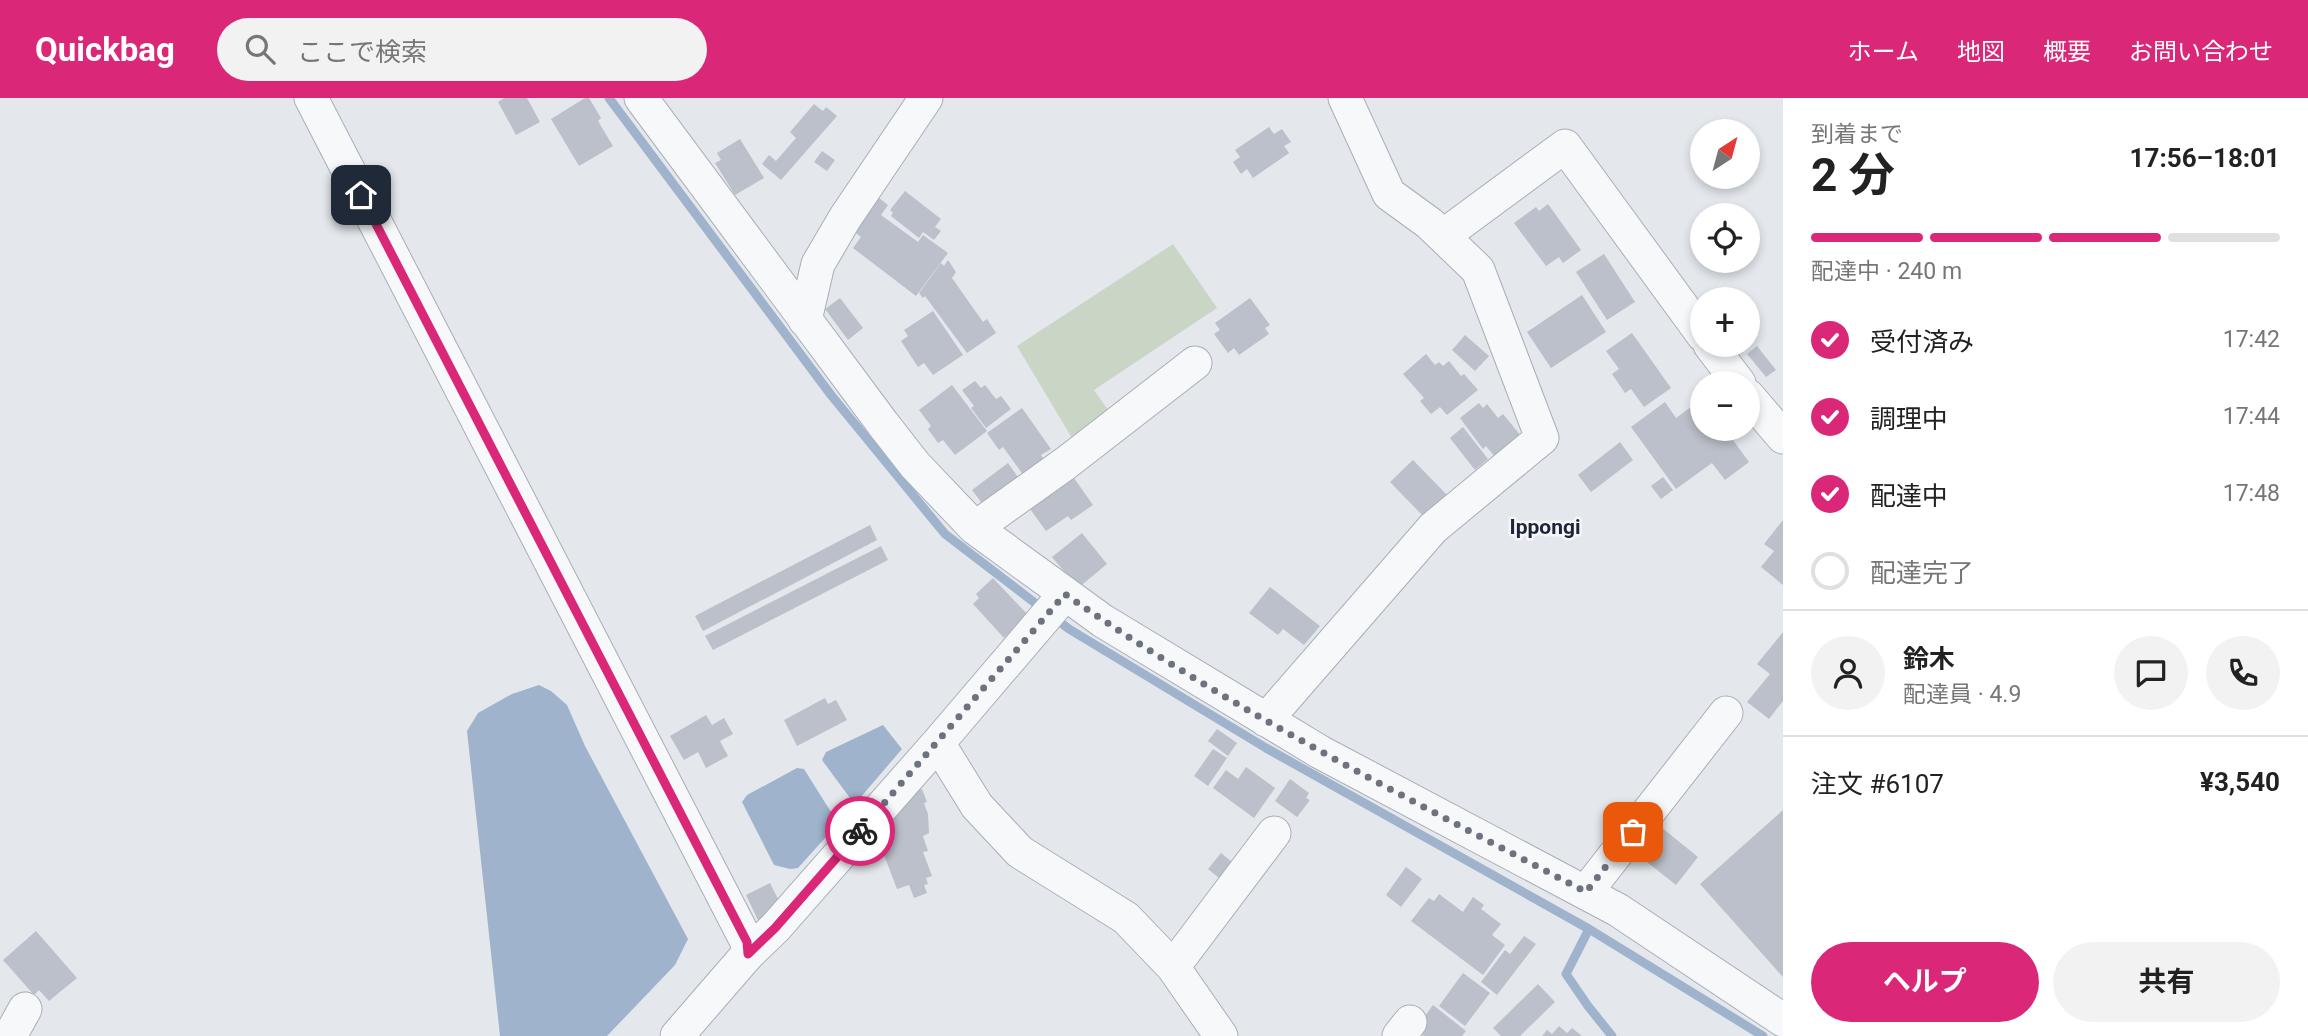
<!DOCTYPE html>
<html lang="ja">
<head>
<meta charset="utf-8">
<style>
	:root { --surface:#fff; --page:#f2f2f2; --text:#222; --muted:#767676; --line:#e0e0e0; --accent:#db2777 }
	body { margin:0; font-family:Roboto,"Noto Sans JP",sans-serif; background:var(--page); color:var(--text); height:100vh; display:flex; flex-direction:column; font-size:26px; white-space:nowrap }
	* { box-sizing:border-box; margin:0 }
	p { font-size:23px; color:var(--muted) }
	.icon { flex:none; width:38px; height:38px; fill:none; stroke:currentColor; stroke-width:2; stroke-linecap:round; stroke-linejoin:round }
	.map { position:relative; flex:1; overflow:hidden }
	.sheet { display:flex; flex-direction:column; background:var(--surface); width:525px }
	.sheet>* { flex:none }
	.needle { width:46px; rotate:36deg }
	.fabs { position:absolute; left:1690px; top:21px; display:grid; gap:14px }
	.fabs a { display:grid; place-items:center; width:70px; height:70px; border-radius:50%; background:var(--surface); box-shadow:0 4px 10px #0003; font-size:35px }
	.pin { position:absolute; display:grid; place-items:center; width:60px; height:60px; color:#fff; margin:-30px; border-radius:14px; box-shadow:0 4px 10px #0006 }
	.courier { position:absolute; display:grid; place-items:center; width:70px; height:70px; margin:-35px; border:5px solid #db2777; border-radius:50%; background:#fff; color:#222; box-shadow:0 2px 9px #0007 }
	.headline em { font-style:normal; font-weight:700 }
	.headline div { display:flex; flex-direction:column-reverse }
	.headline { display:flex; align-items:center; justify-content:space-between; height:119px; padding:0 28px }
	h1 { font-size:46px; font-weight:700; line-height:52px }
	.bar { display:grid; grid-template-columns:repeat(4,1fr); gap:10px 7px; align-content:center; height:84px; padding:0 28px }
	.bar i { height:9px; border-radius:5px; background:var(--line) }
	.bar .on { background:var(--accent) }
	.bar p { grid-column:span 4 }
	.line { display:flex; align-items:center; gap:18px; padding:0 28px; border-top:2px solid var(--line) }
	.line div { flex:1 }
	.round { display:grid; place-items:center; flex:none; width:74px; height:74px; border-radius:37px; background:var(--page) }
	ol { padding:0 28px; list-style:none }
	li { display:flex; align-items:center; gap:21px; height:77px }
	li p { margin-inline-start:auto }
	li .icon { padding:7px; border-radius:50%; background:var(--accent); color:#fff; stroke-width:4 }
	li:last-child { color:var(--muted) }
	li i { width:38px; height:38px; border:4px solid var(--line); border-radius:50% }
	.button { display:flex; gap:14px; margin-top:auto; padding:14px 28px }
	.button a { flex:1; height:80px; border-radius:42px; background:var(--accent); color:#fff; font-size:28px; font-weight:700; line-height:80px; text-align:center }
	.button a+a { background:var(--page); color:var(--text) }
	header { display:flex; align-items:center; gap:42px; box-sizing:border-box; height:98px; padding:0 35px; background:var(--accent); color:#fff }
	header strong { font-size:33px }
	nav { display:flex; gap:38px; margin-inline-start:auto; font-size:24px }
	.search { width:490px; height:63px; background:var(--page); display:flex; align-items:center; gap:18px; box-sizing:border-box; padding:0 24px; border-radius:38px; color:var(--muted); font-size:26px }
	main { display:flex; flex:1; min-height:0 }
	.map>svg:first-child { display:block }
	.green { fill:#c9d6c5 }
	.water { fill:#9fb4cc }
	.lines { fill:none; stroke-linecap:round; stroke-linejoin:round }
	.stream { stroke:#9fb4cc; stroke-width:9 }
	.building { fill:#bbc0ca }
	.minor-casing { stroke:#a9aeb7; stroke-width:35 }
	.minor { stroke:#f7f8fa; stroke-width:33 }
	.done { stroke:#6c737f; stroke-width:7; stroke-dasharray:0 12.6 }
	.route { stroke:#db2777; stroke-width:9 }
	.labels { text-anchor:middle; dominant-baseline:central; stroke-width:5; stroke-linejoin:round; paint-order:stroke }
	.quarter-label { font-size:21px; font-weight:bold; fill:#1d2536; stroke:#f4f6f9 }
</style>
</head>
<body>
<header>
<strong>Quickbag</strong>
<div class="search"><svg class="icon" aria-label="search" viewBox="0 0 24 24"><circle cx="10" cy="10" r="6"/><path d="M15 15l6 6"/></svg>ここで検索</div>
<nav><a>ホーム</a><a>地図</a><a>概要</a><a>お問い合わせ</a></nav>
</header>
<main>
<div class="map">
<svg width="1783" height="938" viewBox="0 0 1783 938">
	<rect width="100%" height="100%" fill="#e4e7ec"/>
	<!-- green -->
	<path class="green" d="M1173,146L1217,210L1094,292L1112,318L1075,345L1017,248Z"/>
	<!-- water -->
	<path class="water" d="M539,587L551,593L567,607L585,648L688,841L675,867L607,938H500L467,633L478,615L512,596Z
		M883,627L902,651L860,700H850L822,662L826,654Z
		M797,670L804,671L836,722L834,730L798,770L790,771L774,767L742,704L747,697Z"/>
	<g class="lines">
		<!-- stream -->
		<path class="stream" d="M609,0L831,297L945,436L1069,531L1266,650L1589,831L1763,938
			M1589,831L1566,876L1588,908L1612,938"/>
	</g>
	<!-- building -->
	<path class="building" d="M504,0H527L540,24L516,37L498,4Z
		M585,0H589L601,20L598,23L613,48L579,68L551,21Z
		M814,6L823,13L826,9L837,18L781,82L762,66L769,57L776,63L796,40L790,34Z
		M1269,29L1274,36L1282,31L1291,44L1284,48L1289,55L1253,80L1247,71L1241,76L1233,64L1240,59L1235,52Z
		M740,41L764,80L735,97L715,65L721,62L717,55Z
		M822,53L835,62L827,73L814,64Z
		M905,93L941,121L935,129L941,133L934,142L923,134L919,140L891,118L893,115L890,112Z
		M879,100L888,107L881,117L918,144L923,137L948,155L916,198L853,150L861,139L853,133Z
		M1548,106L1581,152L1563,165L1559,159L1546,168L1514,125L1536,109L1539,113Z
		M1604,156L1635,204L1607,222L1576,174Z
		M948,162L956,174L952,180L983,224L987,221L996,235L967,255L925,198L923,200L919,195L941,165L944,168Z
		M1582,197L1606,234L1551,270L1527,234Z
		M840,200L863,230L848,242L825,211Z
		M1250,200L1270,227L1265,230L1269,236L1239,257L1234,250L1228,255L1214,236L1220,232L1215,225Z
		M933,213L963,257L933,277L924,265L918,269L901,243L908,238L904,232Z
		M1632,235L1671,290L1644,309L1631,291L1625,295L1612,276L1619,271L1606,253Z
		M1465,237L1489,258L1475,273L1452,252Z
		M1757,248L1776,272L1766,279L1747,256Z
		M1426,256L1435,267L1439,264L1443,268L1449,263L1461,278L1464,276L1478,292L1447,317L1440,309L1431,316L1420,303L1424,300L1403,276Z
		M975,283L981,290L985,287L996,301L1001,298L1011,311L986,330L971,310L974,308L962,292Z
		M952,287L987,333L955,357L943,342L938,345L928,331L931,328L919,312Z
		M1703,300V331H1725L1749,364L1725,382L1712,365L1676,391L1631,329L1665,304L1676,320Z
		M1479,305L1483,310L1487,306L1498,320L1503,316L1522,339L1496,360L1486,348L1483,351L1460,320Z
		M1022,310L1051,351L1041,357L1048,367L1027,382L1003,349L999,352L987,335Z
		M1463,329L1488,361L1475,372L1450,340Z
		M1620,344L1633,362L1591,394L1578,377Z
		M1413,362L1447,397L1424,419L1390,384Z
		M1008,365L1023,386L988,413L972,392Z
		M1069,373L1093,407L1071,422L1068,418L1046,433L1025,404Z
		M1663,379L1673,392L1661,401L1651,388Z
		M1783,422V487L1761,469L1774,453L1764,446Z
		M870,427L877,442L703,533L695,518Z
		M1082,435L1107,466L1078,490L1052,459Z
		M881,448L888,462L713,552L705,538Z
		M993,480L1028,517L1004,540L973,506L979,500L976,496Z
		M1270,489L1320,528L1304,547L1283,531L1278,537L1249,515Z
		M1783,534V603L1769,621L1747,604L1770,576L1757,566Z
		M825,600L828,606L836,602L847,622L797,648L784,622Z
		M706,617L712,627L724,620L733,636L720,643L728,658L706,670L698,654L684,662L670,638Z
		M1217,631L1237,645L1228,658L1208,643Z
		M1213,651L1227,660L1208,688L1194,678Z
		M1246,669L1275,690L1254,720L1213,690L1226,672L1238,681Z
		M1290,681L1309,695L1306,700L1310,702L1297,719L1275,703Z
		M922,691L927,704L924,705L928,716L929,735L923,738L928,753L923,754L932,778L926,780L928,786L924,787L927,795L914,800L909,787L897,791L881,749L887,747L882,732L890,729L886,717L900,698Z
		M1783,712V879L1700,786Z
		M1661,729L1698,759L1676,787L1638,757Z
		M1221,755L1237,768L1224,784L1208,771Z
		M1406,769L1422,781L1401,809L1386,797Z
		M770,785L782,809L758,822L746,797Z
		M1439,796L1463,814L1473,799L1484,807L1481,811L1501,826L1492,837L1505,847L1483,877L1411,823L1429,800L1434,803Z
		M36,833L77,880L49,903L39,892L34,897L3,862Z
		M1524,838L1536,846L1497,897L1481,884L1505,852L1510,856Z
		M1463,875L1490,895L1465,928L1439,908Z
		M1538,886L1555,904L1520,938H1501L1493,930Z
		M1433,907L1466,933L1462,938H1424L1415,931Z
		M1559,928L1567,935L1572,930L1582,938H1542L1547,932L1552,936Z"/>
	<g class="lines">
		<defs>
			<path id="minor" d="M311,0L747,844L748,856L677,938
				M641,0L883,326L915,367L975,430L1103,523L1320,654L1618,812L1783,922
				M1443,138L1565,48L1703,237
				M805,222L818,166L845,120L926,0
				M1710,247L1739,285
				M1748,298L1783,339
				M975,430L1066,365L1195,265
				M1065,496L938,645L977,708L1020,754L1126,820L1173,869L1221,938
				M1266,622L1433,430L1542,340L1478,172L1429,125L1389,96L1345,0
				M1586,794L1726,615
				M748,856L775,830L938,645
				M1173,869L1274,735
				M10,938L25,911
				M1399,938L1410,924"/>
		</defs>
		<!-- minor casing -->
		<use href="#minor" class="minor-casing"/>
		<!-- minor -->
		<use href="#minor" class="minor"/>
	</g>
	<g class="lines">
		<!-- done -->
		<path class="done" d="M860,733L1065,496C1229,611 1409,701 1586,794L1633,734"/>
		<!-- route -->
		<path class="route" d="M361,97L747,844L748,856L775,830L860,733"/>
	</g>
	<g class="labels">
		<!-- quarter labels -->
		<g class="quarter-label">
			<text x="1545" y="429">Ippongi</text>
		</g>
	</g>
</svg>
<div class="fabs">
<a><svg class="needle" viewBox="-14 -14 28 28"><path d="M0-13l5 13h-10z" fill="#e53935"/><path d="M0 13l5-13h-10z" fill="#767676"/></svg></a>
<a><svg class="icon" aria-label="locate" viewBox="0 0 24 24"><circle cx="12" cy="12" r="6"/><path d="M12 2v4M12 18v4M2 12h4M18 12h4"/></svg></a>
<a>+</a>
<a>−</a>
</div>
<div class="pin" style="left:1633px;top:734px;background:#ea580c"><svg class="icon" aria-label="bag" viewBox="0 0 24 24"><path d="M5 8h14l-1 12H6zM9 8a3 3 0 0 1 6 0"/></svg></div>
<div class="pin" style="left:361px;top:97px;background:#1f2937"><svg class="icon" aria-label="home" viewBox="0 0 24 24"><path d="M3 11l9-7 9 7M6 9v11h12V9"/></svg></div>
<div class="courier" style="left:860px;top:733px"><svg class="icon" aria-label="bike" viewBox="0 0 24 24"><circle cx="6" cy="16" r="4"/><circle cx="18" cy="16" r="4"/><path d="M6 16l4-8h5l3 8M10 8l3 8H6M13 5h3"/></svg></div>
</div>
<section class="sheet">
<div class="headline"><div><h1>2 分</h1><p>到着まで</p></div><em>17:56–18:01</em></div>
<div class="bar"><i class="on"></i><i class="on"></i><i class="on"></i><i></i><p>配達中 · 240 m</p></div>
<ol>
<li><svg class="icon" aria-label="check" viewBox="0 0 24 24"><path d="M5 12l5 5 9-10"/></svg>受付済み<p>17:42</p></li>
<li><svg class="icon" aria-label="check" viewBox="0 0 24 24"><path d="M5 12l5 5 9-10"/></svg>調理中<p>17:44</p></li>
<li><svg class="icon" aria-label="check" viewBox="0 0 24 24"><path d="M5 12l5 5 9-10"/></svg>配達中<p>17:48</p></li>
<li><i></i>配達完了</li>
</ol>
<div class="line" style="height:126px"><a class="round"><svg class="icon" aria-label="person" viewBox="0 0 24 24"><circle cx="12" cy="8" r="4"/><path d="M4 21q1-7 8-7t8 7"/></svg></a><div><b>鈴木</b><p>配達員 · 4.9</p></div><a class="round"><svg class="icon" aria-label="chat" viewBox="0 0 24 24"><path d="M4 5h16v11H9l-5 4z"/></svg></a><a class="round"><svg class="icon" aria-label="phone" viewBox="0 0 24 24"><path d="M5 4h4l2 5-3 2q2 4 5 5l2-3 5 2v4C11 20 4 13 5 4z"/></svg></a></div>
<div class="line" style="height:91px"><div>注文 #6107</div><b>¥3,540</b></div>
<div class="button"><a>ヘルプ</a><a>共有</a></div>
</section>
</main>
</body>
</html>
